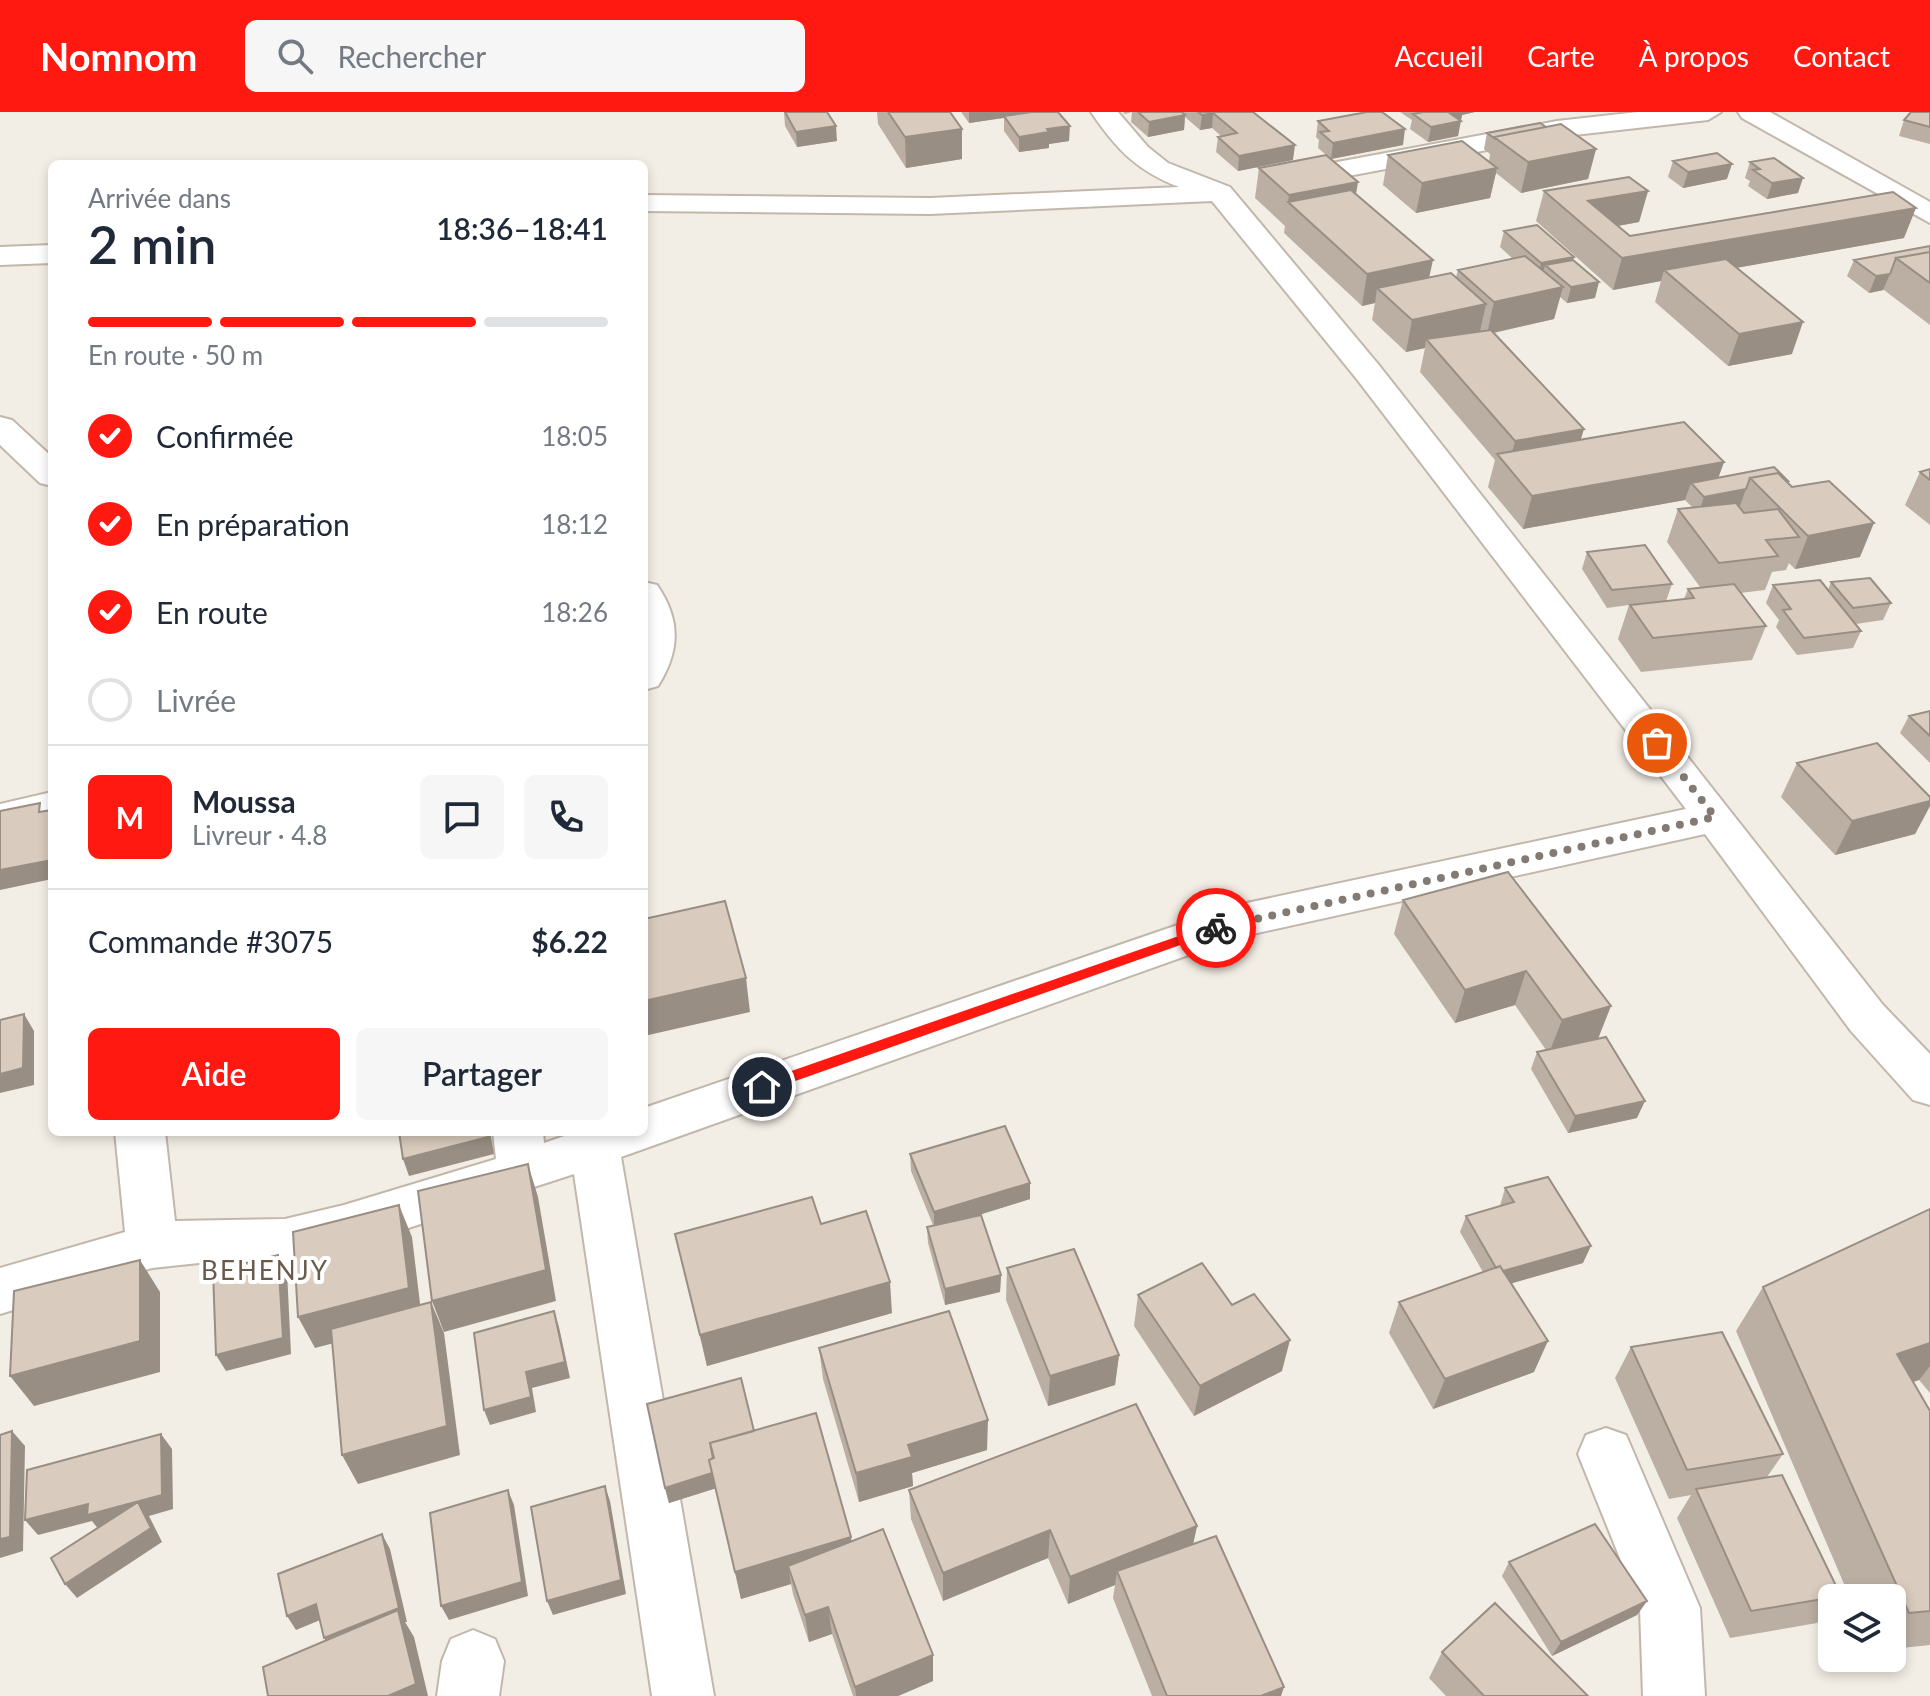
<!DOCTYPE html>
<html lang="fr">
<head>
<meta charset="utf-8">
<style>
	:root { --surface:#fff; --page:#f6f6f7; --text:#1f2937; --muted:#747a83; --line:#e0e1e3; --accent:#ff1911 }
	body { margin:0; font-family:Lato,sans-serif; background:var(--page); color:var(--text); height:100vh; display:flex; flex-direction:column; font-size:30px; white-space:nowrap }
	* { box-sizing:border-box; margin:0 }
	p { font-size:26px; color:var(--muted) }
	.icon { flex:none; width:44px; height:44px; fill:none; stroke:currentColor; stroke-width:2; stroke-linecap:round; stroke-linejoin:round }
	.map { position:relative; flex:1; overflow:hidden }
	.drawer { position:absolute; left:48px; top:48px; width:600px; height:976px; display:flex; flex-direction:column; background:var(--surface); border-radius:12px; box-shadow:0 4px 12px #0003 }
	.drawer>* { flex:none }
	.fabs { position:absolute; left:1818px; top:1472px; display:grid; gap:16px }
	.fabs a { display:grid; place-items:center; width:88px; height:88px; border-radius:12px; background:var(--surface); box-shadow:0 4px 12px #0003; font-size:40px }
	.pin { position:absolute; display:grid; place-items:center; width:68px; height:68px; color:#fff; margin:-34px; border:4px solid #fff; border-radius:50%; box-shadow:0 2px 8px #0007 }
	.courier { position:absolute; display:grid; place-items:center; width:80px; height:80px; margin:-40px; border:6px solid #ff1911; border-radius:50%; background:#fff; color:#222; box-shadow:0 2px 10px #0007 }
	.summary em { font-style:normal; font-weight:600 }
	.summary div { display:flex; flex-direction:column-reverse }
	.summary { display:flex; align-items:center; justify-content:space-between; height:136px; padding:0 40px }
	h1 { font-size:52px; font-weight:600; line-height:60px }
	.bar { display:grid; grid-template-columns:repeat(4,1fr); gap:12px 8px; align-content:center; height:96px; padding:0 40px }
	.bar i { height:10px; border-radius:6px; background:var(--line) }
	.bar .on { background:var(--accent) }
	.bar p { grid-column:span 4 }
	.line { display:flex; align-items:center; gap:20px; padding:0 40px; border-top:2px solid var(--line) }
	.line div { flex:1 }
	.round { display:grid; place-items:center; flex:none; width:84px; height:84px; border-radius:12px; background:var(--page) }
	ol { padding:0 40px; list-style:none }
	li { display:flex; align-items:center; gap:24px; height:88px }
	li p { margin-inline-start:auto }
	li .icon { padding:8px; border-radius:50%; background:var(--accent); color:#fff; stroke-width:4 }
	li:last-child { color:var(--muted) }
	li i { width:44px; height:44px; border:4px solid var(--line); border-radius:50% }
	.button { display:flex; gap:16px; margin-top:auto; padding:16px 40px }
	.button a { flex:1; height:92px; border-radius:12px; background:var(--accent); color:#fff; font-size:32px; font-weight:600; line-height:92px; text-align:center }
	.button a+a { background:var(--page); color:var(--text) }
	header { display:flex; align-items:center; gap:48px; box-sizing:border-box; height:112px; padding:0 40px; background:var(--accent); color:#fff }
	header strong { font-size:38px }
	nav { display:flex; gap:44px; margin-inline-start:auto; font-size:28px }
	.search { width:560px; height:72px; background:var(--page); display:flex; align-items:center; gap:20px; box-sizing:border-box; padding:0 28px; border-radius:12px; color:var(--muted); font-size:30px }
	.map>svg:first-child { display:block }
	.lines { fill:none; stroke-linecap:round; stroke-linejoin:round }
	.minor-casing { stroke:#c2b7ab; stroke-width:4 }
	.minor { fill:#fff; fill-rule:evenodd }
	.wall { fill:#bbafa3 }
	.shaded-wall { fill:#988e84 }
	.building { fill:#d9cbbd; stroke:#988e84; stroke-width:2 }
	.route { fill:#ff1911 }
	.done { stroke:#837b73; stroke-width:8; stroke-dasharray:0 14.4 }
	.labels { text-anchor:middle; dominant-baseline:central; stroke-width:8; stroke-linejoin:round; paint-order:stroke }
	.neighbourhood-label { font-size:26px; letter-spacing:2px; fill:#6a5a4b; stroke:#fff }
</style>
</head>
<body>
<header>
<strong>Nomnom</strong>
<div class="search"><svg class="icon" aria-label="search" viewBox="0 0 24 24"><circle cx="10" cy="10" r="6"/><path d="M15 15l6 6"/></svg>Rechercher</div>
<nav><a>Accueil</a><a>Carte</a><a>À propos</a><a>Contact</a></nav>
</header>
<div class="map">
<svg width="1930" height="1584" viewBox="0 0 1930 1584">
	<rect width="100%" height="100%" fill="#f3eee5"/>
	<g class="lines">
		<defs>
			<path id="minor" d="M1091,0H1118L1148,35L1168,51L1230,75L1378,252L1883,893L1930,942V993L1913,988L1851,919L1705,722L1239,825L621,1045L714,1584H652L574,1062L344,1137L285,1151H199L152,1156L0,1202V1156L125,1120L115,1020H165L175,1109L285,1107L344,1093L496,1047L493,1020H543L544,1031L576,1020H644V996L1233,794L1686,697L1356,266L1212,89L930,102L644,99V83L930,86L1179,75C1137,59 1116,37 1091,0Z
				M1638,0H1721L1708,8L1557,25L1284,76L1274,74L1270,68L1274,62L1284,60L1557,9Z
				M1738,0H1770L1930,90V111L1742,6Z
				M52,133V151L0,153V135Z
				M0,305L12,308L52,345V374L40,371L0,333Z
				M644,470L657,473C681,508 680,539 658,574L644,578Z
				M52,680V710L0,722V692Z
				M1606,1316L1626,1323L1700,1496L1705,1584H1643L1640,1496L1578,1342L1586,1323Z
				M473,1518L495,1527L504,1549L499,1584H437L442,1549L451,1527Z"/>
		</defs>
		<!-- minor casing -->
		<use href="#minor" class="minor-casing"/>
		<!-- minor -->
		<use href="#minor" class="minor"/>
	</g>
	<!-- wall -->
	<path class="wall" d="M784,0H827L837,29L797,35L785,14Z
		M877,0H950L962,17V47L906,56L878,12Z
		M961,0H1058L1069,29L1049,32V36L1019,40L1004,19V6L969,11Z
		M1123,0H1253L1293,48L1238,59L1216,40L1218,25L1221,24L1212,16L1200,18L1185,5L1184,18L1148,25L1131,10L1132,0L1125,2Z
		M1400,0H1475L1462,3L1461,8H1460L1458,24L1428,30L1410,17L1412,8Z
		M1930,0V32L1899,24L1904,8Z
		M1318,9L1403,33L1331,47L1318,36L1319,28L1316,25Z
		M1546,15L1596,37L1588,67L1521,81L1496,61L1490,86L1416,101L1383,73L1388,43L1489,50L1490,42L1484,37L1487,21Z
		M1673,49L1727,67L1683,76L1668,65Z
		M1750,50L1798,81L1767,87L1748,74L1750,69L1745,66Z
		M1259,56L1356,82L1429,165H1456L1458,158L1513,147L1500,135L1504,119L1573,148L1595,186L1567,191L1560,185L1554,207L1494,221L1581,328L1724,350L1718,366L1788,369V371L1860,445L1795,457L1789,451L1786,458L1772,460L1765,478L1740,481L1766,514L1752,548L1641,560L1618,527L1629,493L1607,496L1582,457L1587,440L1672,472L1666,489L1684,487L1688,477L1700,475L1667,430L1678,397L1692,395L1685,388L1523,417L1488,375L1495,348L1420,260L1425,236L1406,240L1372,208L1375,191L1362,194L1284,121L1285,114L1255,86Z
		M1544,79H1648L1639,110L1618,114L1630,124L1904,126L1736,156L1792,242L1728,254L1655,190L1661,169L1613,178L1536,109Z
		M1930,134V213L1884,178L1869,181L1847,164L1854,148Z
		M1930,357V413L1905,393L1920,360Z
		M1831,470L1891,491L1883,508L1856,512L1861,519L1853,536L1797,543L1776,515L1779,508L1766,491L1773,473L1828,478Z
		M1930,599V651L1900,621L1909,604Z
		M1797,651L1930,685V694L1915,722L1835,743L1781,685Z
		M1508,760L1598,927L1637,1006L1568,1021L1531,957L1537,940L1546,938L1515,893L1455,911L1394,822L1403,788Z
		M910,1042L1030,1071V1087L978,1103L1001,1163L1000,1180L945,1193L928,1131L927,1115L933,1113L911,1059Z
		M1505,1076L1583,1151L1511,1171L1534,1260L1433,1297L1389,1221L1399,1190L1483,1160L1460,1120L1466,1104L1500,1094Z
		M1930,1097V1281L1919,1268L1913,1270L1930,1299V1533L1892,1537V1486H1850L1736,1219L1763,1175Z
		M821,1112L892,1201L707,1254L675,1122Z
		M1007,1156L1119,1243L1115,1273L1048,1294L1006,1188Z
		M1138,1183L1232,1193L1282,1259L1194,1304L1134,1214Z
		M1631,1235L1783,1342L1767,1365L1841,1484L1839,1486H1832V1494L1817,1511L1730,1526L1677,1406L1691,1383L1669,1387L1615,1266Z
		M819,1236L987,1338L912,1361L913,1374L859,1390L823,1267Z
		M754,1319L852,1429L933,1569L898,1584H853L832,1522L809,1530L793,1482L791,1472L741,1487L716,1376L669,1391L665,1376Z
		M909,1378L1197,1414L1193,1432L1281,1584H1152L1113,1486L1115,1473L1068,1492L1048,1446L943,1489L911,1407Z
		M1509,1450L1647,1489L1637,1503L1552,1544L1502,1464Z
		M1442,1540L1588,1584H1446L1429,1566Z"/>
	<!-- shaded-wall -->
	<path class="shaded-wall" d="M969,0H1030V2L969,11Z
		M1449,0H1475L1462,3L1461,8L1447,11Z
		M1213,1L1212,16L1200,18L1202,3Z
		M1185,3L1184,18L1148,25L1149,10Z
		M1461,9L1458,24L1428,30L1431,15Z
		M836,14L837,29L797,35L796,20Z
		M1070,14L1069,29L1049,32V36L1019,40V25L1047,17Z
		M962,17V47L906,56L905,25Z
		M1405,17L1403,33L1331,47L1333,31Z
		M1295,33L1293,48L1238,59L1239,44Z
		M1596,37L1588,67L1521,81L1528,50Z
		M1732,52L1727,67L1683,76L1688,60Z
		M1497,56L1490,86L1416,101L1422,71Z
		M1803,66L1798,81L1767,87L1772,71Z
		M1358,70L1353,101L1288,90L1289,83Z
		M1648,79L1639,110L1590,119L1588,89Z
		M1916,96L1904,126L1674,167L1664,158L1661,169L1613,178L1622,146Z
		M1574,145L1570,161L1545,153L1542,166L1537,167L1541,151Z
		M1433,148L1426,180L1377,176L1375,191L1362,194L1367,162Z
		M1890,162L1883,178L1869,181L1876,164Z
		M1599,170L1595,186L1567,191L1571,175Z
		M1563,175L1554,207L1487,222L1494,190Z
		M1486,192L1479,224L1426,227L1425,236L1406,240L1412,208Z
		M1803,210L1792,242L1728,254L1739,222Z
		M1584,317L1574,350L1508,356L1515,329Z
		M1724,350L1712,383L1691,371L1685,388L1523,417L1532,384Z
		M1746,377L1740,394L1698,402L1704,385Z
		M1874,411L1860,445L1795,457L1808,424Z
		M1930,689V694L1915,722L1835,743L1852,709Z
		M52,748V767L0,778V758Z
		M1526,859L1515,893L1455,911L1465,878Z
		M746,866L750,900L644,924V889Z
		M1611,894L1598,927L1549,941L1562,908Z
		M24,902L34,919V973L0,981V962Z
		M1645,989L1637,1006L1568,1021L1575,1004Z
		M488,1020H490L494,1042L409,1064L403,1047Z
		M528,1052L538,1085L556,1189L444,1220L432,1189Z
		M1030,1071V1087L934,1117V1100Z
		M399,1093L412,1125L422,1208L315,1236L298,1205Z
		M1591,1134L1583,1151L1492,1177L1499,1160Z
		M278,1143L287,1159L291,1242L226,1259L216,1243Z
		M140,1148L160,1180V1260L34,1294L10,1264Z
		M1001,1163L1000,1180L945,1193V1177Z
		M890,1170L892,1201L707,1254L700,1223Z
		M431,1190L444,1221L460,1343L358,1372L342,1343Z
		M554,1199L559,1215L570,1266L532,1276L536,1300L490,1313L484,1298L526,1260Z
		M1290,1228L1282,1259L1194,1304L1200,1274Z
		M1548,1229L1534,1260L1433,1297L1445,1267Z
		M1930,1231V1254L1919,1268L1865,1285L1897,1242Z
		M1119,1243L1115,1273L1048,1294L1050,1264Z
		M988,1308L987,1338L912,1361L913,1374L859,1390L856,1361L908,1333Z
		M12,1319L25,1334L23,1439L0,1446V1427Z
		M161,1322L172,1337L173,1397L149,1404L162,1430L77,1486L65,1472L99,1418L92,1409L38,1423L25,1408Z
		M717,1360L720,1375L669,1391L665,1376Z
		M605,1374L610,1389L626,1482L553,1503L547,1489Z
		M508,1378L514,1393L528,1484L449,1508L441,1494Z
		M1197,1414L1191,1442L1117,1459L1115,1473L1068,1492L1070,1465Z
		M1050,1418L1048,1446L943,1489V1461Z
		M382,1422L390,1437L407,1510H405L414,1525L428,1584H388L333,1540L324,1526Z
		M851,1425L854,1453L788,1454L791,1472L741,1487L735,1460Z
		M1647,1489L1637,1503L1552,1544L1561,1530Z
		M316,1492L325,1506L296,1518L287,1504Z
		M828,1495L832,1522L809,1530L805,1503Z
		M933,1543V1569L898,1584H856L855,1575Z
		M1284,1575L1281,1584H1261Z"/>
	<!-- building -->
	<path class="building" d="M785,0H827L836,14L796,20Z
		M888,0H950L962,17L905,25Z
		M1032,0H1058L1070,14L1047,17L1049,20L1019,25L1004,4Z
		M1138,0H1182L1185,3L1149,10Z
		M1198,0H1253L1295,33L1239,44L1218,25L1237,21L1213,1L1202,3Z
		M1367,0H1382L1405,17L1333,31L1320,20L1329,19L1318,9Z
		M1423,0H1448L1461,9L1431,15L1413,2Z
		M1911,0H1930V15L1904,8Z
		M1540,11L1546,15L1494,25V26L1487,21Z
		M1561,12L1596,37L1528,50L1494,25Z
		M1462,29L1497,56L1422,71L1388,43Z
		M1717,41L1732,52L1688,60L1673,49Z
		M1326,43L1358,70L1289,83L1259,56Z
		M1774,46L1803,66L1772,71L1753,58L1760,57L1750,50Z
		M1629,65L1648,79L1588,89L1630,124L1893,80L1916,96L1622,146L1544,79Z
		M1351,78L1433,148L1367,162L1288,90Z
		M1537,113L1574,145L1541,151L1504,119Z
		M1930,134V140L1896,146L1890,162L1876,164L1854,148Z
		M1930,140V171L1896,146Z
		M1525,144L1563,175L1494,190L1458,158Z
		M1726,147L1803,210L1739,222L1664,158Z
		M1573,148L1599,170L1571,175L1545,153Z
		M1451,161L1486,192L1412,208L1377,176Z
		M1491,218L1584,317L1515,329L1426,227Z
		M1684,310L1724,350L1532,384L1497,342Z
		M1774,355L1788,369H1786L1778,361L1750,366L1746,377L1704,385L1691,371Z
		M1930,357V368L1920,360Z
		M1778,361L1792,375L1829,369L1874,411L1808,424L1750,366Z
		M1736,391L1744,401L1778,397L1799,425L1766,428L1778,444L1719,451L1678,397Z
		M1645,433L1672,472L1612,478L1587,440Z
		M1870,466L1891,491L1853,496L1831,470Z
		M1820,468L1861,519L1804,526L1783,498L1791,497L1773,473Z
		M1734,472L1766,514L1653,526L1630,493L1694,486L1688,477Z
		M1930,599V624L1909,604Z
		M1877,631L1930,685V689L1852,709L1797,651Z
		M40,691L39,700L52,698V748L0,758V699Z
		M1508,760L1611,894L1562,908L1526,859L1465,878L1403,788Z
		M725,789L746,866L644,889V807Z
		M24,902L23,956L0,962V908Z
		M1606,925L1645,989L1575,1004L1537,940Z
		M1005,1014L1030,1071L934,1100L910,1042Z
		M399,1020H488V1025L403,1047Z
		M528,1052L546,1158L432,1189L418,1079Z
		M1548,1065L1591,1134L1503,1159L1500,1154L1496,1156L1466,1104L1514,1090L1505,1076Z
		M812,1085L821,1112L866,1099L890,1170L700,1223L675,1122Z
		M399,1093L409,1176L298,1205L293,1120Z
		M1930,1097V1231L1897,1242L1930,1299V1499L1909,1501L1763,1175Z
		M981,1103L1001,1163L945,1177L927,1115Z
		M1074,1137L1119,1243L1050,1264L1007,1156Z
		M278,1143L283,1226L216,1243L213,1159Z
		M140,1148V1229L10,1264L14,1179Z
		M1202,1151L1232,1193L1254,1182L1290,1228L1200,1274L1138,1183Z
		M1500,1154L1548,1229L1445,1267L1399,1190Z
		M431,1190L447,1314L342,1343L331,1217Z
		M554,1199L565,1250L526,1260L531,1285L484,1298L474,1221Z
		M949,1199L988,1308L908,1333L912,1345L856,1361L819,1236Z
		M1722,1220L1783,1342L1687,1358L1631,1235Z
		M741,1266L754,1319L710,1331L713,1346L709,1348L712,1361L665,1376L647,1292Z
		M1136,1292L1197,1414L1070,1465L1050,1418L943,1461L909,1378Z
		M816,1301L851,1425L735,1460L709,1348L714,1346L710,1331Z
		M12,1319L10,1425L0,1427V1323Z
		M161,1322L162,1383L87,1403L88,1392L25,1408L27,1358Z
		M1782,1363L1841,1484L1751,1499L1696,1377Z
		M605,1374L621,1468L547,1489L531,1395Z
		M508,1378L522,1470L441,1494L430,1401Z
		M138,1390L151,1416L65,1472L51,1446Z
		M1595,1412L1647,1489L1561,1530L1509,1450Z
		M883,1417L933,1543L855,1575L828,1495L805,1503L788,1454Z
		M382,1422L399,1496L324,1526L316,1492L287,1504L278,1462Z
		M1216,1424L1284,1575L1261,1584H1167L1117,1459Z
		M1495,1491L1588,1584H1484L1442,1540Z
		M398,1498L416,1572L388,1584H268L263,1555Z"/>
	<!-- route -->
	<path class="route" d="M1216,811L1220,812V819L767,979H757L755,975L757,971Z"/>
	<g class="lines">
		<!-- done -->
		<path class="done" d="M1216,816L1715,705L1657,631"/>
	</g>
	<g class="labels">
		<!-- neighbourhood labels -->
		<g class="neighbourhood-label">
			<text x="265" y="1158">BEHENJY</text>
		</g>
	</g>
</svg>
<div class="fabs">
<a><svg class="icon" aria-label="layers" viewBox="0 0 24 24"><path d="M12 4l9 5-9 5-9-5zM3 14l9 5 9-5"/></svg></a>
</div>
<div class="pin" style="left:1657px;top:631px;background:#ea580c"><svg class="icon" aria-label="bag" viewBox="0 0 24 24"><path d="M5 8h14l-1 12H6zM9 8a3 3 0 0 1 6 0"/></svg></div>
<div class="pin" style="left:762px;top:975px;background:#1f2937"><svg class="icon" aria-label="home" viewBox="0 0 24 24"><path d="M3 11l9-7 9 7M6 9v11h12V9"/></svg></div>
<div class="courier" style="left:1216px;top:816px"><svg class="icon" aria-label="bike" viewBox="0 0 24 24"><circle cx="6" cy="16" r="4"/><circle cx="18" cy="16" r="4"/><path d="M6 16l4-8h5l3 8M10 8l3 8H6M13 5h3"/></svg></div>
<section class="drawer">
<div class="summary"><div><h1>2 min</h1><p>Arrivée dans</p></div><em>18:36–18:41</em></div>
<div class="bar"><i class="on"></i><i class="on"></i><i class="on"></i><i></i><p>En route · 50 m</p></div>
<ol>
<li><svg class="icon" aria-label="check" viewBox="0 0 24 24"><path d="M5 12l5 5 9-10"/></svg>Confirmée<p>18:05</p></li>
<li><svg class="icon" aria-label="check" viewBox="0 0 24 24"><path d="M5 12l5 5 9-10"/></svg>En préparation<p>18:12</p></li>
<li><svg class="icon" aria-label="check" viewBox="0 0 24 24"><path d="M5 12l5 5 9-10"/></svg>En route<p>18:26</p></li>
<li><i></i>Livrée</li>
</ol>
<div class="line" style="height:144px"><b class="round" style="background:var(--accent);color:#fff">M</b><div><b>Moussa</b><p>Livreur · 4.8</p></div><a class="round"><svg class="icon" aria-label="chat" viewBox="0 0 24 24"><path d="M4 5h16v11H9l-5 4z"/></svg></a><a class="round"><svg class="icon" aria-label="phone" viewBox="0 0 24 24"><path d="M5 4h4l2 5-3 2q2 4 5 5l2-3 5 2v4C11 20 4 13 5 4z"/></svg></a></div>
<div class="line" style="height:104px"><div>Commande #3075</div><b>$6.22</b></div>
<div class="button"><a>Aide</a><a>Partager</a></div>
</section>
</div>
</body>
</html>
